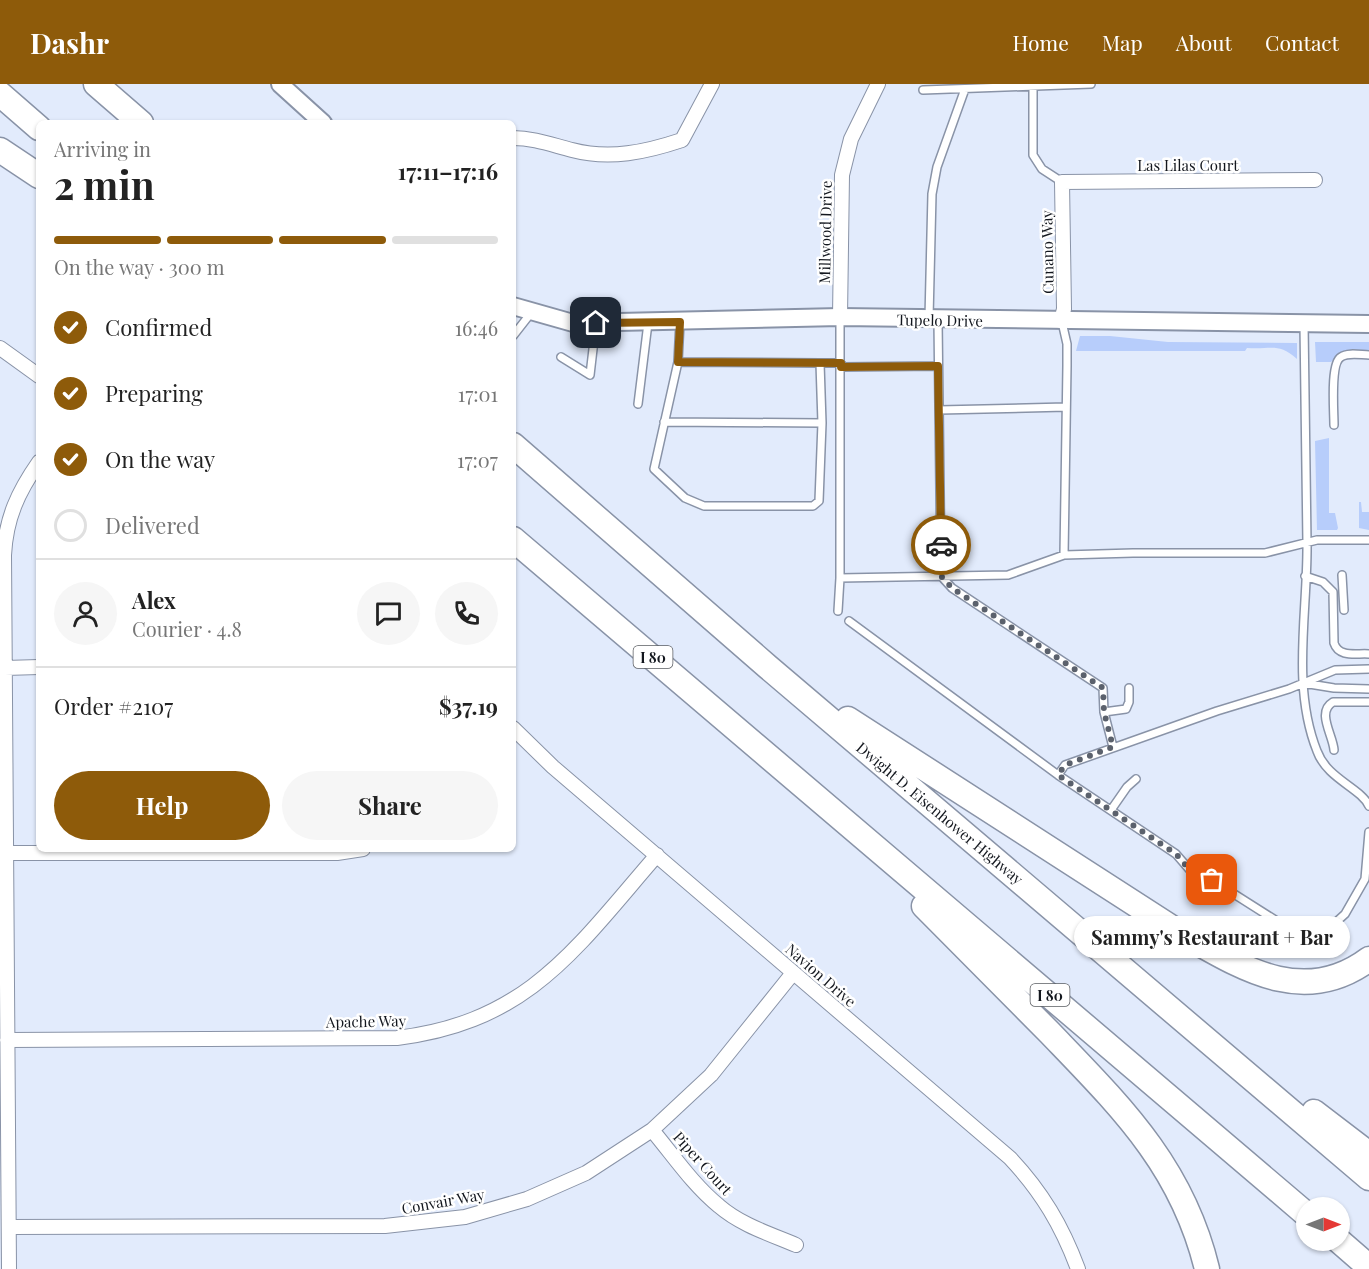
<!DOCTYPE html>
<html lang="en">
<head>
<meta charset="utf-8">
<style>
	:root { --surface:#fff; --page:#f6f6f6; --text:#222; --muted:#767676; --line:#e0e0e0; --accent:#8e5b0a }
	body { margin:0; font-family:"Playfair Display",serif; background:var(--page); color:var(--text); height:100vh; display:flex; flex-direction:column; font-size:22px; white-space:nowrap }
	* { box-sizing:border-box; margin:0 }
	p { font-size:20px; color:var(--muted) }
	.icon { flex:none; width:33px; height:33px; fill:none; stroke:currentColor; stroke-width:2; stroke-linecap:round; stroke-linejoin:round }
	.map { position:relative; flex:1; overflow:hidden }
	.sheet { position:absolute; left:36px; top:36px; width:480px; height:732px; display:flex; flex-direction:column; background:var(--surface); border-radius:9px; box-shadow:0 2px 4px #0004 }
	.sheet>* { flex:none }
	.needle { width:39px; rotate:90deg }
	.fabs { position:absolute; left:1296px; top:1113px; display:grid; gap:12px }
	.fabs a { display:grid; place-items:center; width:54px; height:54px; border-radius:50%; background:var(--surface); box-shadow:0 2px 4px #0004; font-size:30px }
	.pin { position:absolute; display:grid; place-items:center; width:51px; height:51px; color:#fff; margin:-26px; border-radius:12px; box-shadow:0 3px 9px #0006 }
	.courier { position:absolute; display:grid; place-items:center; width:60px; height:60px; margin:-30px; border:4px solid #8e5b0a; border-radius:50%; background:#fff; color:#222; box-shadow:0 2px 8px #0007 }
	.bubble { position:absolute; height:42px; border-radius:21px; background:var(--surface); box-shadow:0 2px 4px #0004; font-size:20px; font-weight:700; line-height:42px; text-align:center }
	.headline em { font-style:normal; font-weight:700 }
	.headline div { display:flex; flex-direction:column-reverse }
	.headline { display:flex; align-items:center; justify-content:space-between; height:102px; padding:0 18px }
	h1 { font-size:39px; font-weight:700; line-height:45px }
	.bar { display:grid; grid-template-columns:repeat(4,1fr); gap:9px 6px; align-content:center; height:72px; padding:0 18px }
	.bar i { height:8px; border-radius:4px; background:var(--line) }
	.bar .active { background:var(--accent) }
	.bar p { grid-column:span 4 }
	.line { display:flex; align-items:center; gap:15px; padding:0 18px; border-top:2px solid var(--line) }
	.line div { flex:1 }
	.round { display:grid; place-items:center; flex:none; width:63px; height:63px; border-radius:32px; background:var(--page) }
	ol { padding:0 18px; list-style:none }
	li { display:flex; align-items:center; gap:18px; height:66px }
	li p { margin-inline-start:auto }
	li .icon { padding:6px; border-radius:50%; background:var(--accent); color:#fff; stroke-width:4 }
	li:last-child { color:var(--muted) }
	li i { width:33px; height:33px; border:3px solid var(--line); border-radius:50% }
	.primary-button { display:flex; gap:12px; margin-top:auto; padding:12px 18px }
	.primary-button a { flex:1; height:69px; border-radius:36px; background:var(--accent); color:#fff; font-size:24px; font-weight:700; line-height:69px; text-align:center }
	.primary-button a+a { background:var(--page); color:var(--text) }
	header { display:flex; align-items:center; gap:36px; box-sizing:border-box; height:84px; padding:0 30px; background:var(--accent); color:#fff }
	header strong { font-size:28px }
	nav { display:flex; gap:33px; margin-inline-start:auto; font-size:21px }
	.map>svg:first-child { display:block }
	.green { fill:#b7cdfb }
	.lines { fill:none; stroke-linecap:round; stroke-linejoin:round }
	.service-casing { stroke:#8993a7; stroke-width:10 }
	.minor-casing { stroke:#8993a7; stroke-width:16 }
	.tertiary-casing { stroke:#8993a7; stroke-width:20 }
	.motorway-casing { stroke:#8993a7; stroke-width:27 }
	.service { stroke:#fff; stroke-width:7 }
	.minor { stroke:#fff; stroke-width:14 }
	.tertiary { stroke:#fff; stroke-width:16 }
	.motorway { stroke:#fff; stroke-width:24 }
	.done { stroke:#5b616c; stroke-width:6; stroke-dasharray:0 10.8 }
	.route { stroke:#8e5b0a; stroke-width:8 }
	.labels { text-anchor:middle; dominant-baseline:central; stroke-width:5; stroke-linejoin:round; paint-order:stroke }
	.shield { fill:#fff; stroke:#5a5d62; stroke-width:1.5 }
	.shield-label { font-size:14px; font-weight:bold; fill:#13171e }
	.street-label { font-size:15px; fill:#13171e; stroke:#fff }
</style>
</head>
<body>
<header>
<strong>Dashr</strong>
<nav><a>Home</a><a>Map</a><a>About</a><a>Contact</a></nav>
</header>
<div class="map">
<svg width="1369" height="1185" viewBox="0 0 1369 1185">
	<rect width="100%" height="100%" fill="#e2ebfc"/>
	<!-- green -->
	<path class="green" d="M1080,252H1110L1168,258L1297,259V275C1278,258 1271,266 1247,264L1245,267H1076Z
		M1315,258H1369V267L1341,269L1331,278H1316Z
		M1329,354V429H1335L1338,444L1337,446H1317L1315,357Z
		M1359,418H1361L1362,428H1369V446L1359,444Z"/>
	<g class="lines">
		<defs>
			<path id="service" d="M1033,2V71L1042,85L1062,98
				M923,6L1091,0
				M840,233V494L1008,491L1064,471L1133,469H1265L1317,456H1369
				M929,234L932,110L937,83L965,5
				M938,236L941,492L952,504L1103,604L1104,628L1113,663
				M1062,238L1067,260V282L1064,471
				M1304,240C1305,313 1306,386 1307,459C1308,526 1291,602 1317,667C1327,695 1361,704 1369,722
				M513,252L531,229
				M561,273L590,291L596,239
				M678,278L820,279L822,339
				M820,279H841
				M841,283L938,282
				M638,320L648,239
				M939,326L1066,323
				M664,338L822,339L819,417L813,422H704L685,414L654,385L678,278L680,238
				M1334,341C1334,327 1330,279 1341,273C1348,268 1361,271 1369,271
				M1342,491L1344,526
				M1305,492L1323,498L1333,508L1334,559C1339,574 1356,569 1369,570
				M838,527L840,494
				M849,537L1058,691L1176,770L1195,792L1212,796L1283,841L1303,846L1323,843L1334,840L1345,830L1365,795L1369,748
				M1303,599L1334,604L1369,605
				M1104,628L1126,625L1129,618V604
				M1334,666C1333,651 1316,628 1333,618H1369
				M1058,691L1065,681L1217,627L1289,605L1335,586L1369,585
				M1111,726L1127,703L1136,695"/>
			<path id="minor" d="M513,54C534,54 552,61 572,66C610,76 646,68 682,56L712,0
				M840,233L842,91L851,55L878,0
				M1061,237L1064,225L1062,98L1315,96
				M0,264L39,292
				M5,584L39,583
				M513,644L553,683L1010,1074C1042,1108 1062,1142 1078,1185
				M6,769H337L363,765
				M7,956L397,954C529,938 576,864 657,771
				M652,1046C673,1071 693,1101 719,1122C741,1141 770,1150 796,1161
				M9,1143L385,1142L465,1133L527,1115L586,1089L652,1046L711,991L793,889
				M9,1185L4,471C6,434 18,408 39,378"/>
			<path id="tertiary" d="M280,0L323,39
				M513,222L573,239L840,233L1369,240"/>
			<path id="motorway" d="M96,0L141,39
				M0,10L39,44
				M0,66L39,92
				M513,361L768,583L1369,1094
				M513,455L1306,1130
				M848,635L1177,847C1239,882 1302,925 1369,875
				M924,822C966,864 1008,907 1050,949C1121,1023 1182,1082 1207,1185
				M1314,1028L1369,1070
				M1338,1156L1369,1183"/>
		</defs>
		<!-- service casing -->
		<use href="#service" class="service-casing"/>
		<!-- minor casing -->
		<use href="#minor" class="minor-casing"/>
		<!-- tertiary casing -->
		<use href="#tertiary" class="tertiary-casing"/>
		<!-- motorway casing -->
		<use href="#motorway" class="motorway-casing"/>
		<!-- service -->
		<use href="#service" class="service"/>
		<!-- minor -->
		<use href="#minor" class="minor"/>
		<!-- tertiary -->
		<use href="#tertiary" class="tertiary"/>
		<!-- motorway -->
		<use href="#motorway" class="motorway"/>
	</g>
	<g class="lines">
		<!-- done -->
		<path class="done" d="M941,461V492L952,504L1103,604L1104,628L1113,663L1065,681L1058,691L1176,770L1195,792L1212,796"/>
		<!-- route -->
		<path class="route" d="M596,239L680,238L678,278L841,279V283L938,282L941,461"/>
	</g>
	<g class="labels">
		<!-- shield labels -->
		<g class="shield">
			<rect x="633.5" y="562" width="39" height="22" rx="4.5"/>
			<rect x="1030.5" y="900" width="39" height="22" rx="4.5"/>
		</g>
		<g class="shield-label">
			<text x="653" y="573">I 80</text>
			<text x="1050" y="911">I 80</text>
		</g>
		<!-- street labels -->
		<g class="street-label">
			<text x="1188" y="81">Las Lilas Court</text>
			<text transform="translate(825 148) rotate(-89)">Millwood Drive</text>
			<text transform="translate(1047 168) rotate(-91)">Cunano Way</text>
			<text transform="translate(940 236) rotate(1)">Tupelo Drive</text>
			<text transform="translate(940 729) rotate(40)">Dwight D. Eisenhower Highway</text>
			<text transform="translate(821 891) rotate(41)">Navion Drive</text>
			<text transform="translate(366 937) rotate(-1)">Apache Way</text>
			<text transform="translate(703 1079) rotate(48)">Piper Court</text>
			<text transform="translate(443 1117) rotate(-10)">Convair Way</text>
		</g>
	</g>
</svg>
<div class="fabs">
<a><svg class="needle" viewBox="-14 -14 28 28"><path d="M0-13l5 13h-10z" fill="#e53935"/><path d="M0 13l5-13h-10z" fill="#767676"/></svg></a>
</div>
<div class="pin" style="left:1212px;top:796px;background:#ea580c"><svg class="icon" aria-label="bag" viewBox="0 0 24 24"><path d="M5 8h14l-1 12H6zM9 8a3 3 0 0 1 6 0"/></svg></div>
<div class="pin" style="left:596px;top:239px;background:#1f2937"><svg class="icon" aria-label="home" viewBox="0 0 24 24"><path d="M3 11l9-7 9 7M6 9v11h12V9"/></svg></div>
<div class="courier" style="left:941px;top:461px"><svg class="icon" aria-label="car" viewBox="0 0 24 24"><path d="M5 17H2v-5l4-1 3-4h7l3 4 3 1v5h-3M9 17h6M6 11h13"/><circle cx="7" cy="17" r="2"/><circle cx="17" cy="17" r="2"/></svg></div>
<div class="bubble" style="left:1074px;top:832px;width:276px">Sammy's Restaurant + Bar</div>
<section class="sheet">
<div class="headline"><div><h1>2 min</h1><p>Arriving in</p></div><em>17:11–17:16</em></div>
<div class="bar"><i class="active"></i><i class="active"></i><i class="active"></i><i></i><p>On the way · 300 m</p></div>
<ol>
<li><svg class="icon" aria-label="check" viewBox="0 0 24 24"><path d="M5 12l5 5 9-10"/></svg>Confirmed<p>16:46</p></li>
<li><svg class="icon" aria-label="check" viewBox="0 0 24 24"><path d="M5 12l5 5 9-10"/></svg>Preparing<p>17:01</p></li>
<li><svg class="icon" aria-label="check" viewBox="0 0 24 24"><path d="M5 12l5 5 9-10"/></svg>On the way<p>17:07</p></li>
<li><i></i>Delivered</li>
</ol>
<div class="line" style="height:108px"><a class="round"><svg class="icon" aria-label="person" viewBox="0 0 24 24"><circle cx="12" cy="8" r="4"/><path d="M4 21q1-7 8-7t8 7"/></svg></a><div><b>Alex</b><p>Courier · 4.8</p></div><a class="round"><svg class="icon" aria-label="chat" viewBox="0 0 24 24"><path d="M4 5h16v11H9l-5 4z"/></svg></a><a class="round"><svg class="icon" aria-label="phone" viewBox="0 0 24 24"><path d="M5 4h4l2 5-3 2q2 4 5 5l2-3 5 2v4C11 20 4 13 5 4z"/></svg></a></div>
<div class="line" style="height:78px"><div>Order #2107</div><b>$37.19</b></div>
<div class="primary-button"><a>Help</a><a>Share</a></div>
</section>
</div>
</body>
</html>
